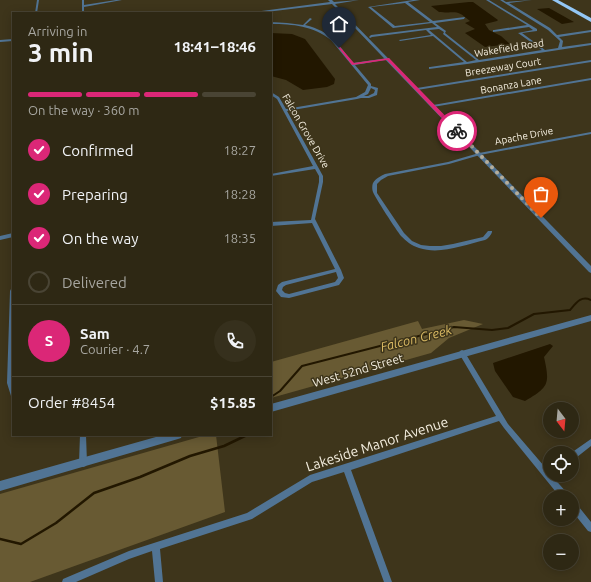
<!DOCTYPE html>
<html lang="en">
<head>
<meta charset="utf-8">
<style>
	:root { --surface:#2e2814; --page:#36301d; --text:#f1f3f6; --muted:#a7a6a0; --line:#494434; --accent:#db2777 }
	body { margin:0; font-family:Ubuntu,sans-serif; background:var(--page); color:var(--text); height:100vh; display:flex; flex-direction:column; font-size:15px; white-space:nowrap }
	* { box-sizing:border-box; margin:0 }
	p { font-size:13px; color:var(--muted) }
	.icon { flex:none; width:22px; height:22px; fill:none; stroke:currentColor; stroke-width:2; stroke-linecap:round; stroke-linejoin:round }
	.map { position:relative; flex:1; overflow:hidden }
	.details { position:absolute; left:12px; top:12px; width:260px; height:424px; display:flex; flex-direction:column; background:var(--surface); border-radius:0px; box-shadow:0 2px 10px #0003,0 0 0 1px var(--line) }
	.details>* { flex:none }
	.needle { width:26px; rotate:164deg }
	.fabs { position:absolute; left:543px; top:402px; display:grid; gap:8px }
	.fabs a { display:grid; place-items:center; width:36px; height:36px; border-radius:50%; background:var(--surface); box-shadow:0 2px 10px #0003,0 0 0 1px var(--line); font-size:20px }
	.pin { position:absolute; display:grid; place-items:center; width:34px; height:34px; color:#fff; margin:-41px -17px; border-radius:50% 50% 50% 0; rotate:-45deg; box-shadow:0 0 4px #0007 }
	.pin .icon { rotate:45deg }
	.courier { position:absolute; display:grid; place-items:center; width:40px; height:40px; margin:-20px; border:3px solid #db2777; border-radius:50%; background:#fff; color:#222; box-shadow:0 1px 5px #0007 }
	.head em { font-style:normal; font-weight:700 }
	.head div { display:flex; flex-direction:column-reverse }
	.head { display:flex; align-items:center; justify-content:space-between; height:68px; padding:0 16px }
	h1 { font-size:26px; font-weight:700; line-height:30px }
	.bar { display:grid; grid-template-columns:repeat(4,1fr); gap:6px 4px; align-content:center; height:48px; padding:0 16px }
	.bar i { height:5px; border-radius:3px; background:var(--line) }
	.bar .selected { background:var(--accent) }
	.bar p { grid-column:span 4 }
	.line { display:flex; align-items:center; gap:10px; padding:0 16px; border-top:1px solid var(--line) }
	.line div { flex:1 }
	.round { display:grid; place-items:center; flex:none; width:42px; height:42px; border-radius:21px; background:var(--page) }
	ol { padding:0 16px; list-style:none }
	li { display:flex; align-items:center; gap:12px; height:44px }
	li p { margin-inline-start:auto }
	li .icon { padding:4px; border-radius:50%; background:var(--accent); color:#fff; stroke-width:4 }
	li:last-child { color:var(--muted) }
	li i { width:22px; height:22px; border:2px solid var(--line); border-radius:50% }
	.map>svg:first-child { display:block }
	.green { fill:#685a33 }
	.water { fill:#221700 }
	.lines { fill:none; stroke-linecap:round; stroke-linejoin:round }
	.stream-far1 { stroke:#221700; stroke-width:2 }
	.stream { stroke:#221700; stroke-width:2.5 }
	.minor { fill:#517494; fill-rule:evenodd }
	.tertiary { fill:#517494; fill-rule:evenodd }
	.motorway { fill:#93c7f6; fill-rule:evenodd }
	.route { fill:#db2777 }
	.done { stroke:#b5ae9b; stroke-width:4; stroke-dasharray:0 7.2 }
	.labels { text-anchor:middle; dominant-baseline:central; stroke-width:3; stroke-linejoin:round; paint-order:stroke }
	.far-street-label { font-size:10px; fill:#f5efe0; stroke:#3e351b }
	.street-label { font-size:12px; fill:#f5efe0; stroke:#3e351b }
	.water-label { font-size:13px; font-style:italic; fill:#dbbb64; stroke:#3e351b }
	.near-street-label { font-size:14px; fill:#f5efe0; stroke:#3e351b }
</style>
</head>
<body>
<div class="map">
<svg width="591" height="582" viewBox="0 0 591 582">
	<rect width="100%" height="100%" fill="#3e351b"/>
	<!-- green -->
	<path class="green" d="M464,320L483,324L449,338L431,353L271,398V362L418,321L422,329Z
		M206,435H216L225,512L30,582H0V494Z"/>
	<!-- water -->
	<path class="water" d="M469,2H473L498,20L497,21L485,24L489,30L501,36L510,44L485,47L465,33L475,29L465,23L470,21C455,8 456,14 439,12L431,6Z
		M549,8L574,22L562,24L537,9Z
		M271,33L292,34L305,39L335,79L334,84L327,87L303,90L286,80L271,76Z
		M550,344L553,346L544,357C550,384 549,387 525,401L513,397L495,371L493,363Z"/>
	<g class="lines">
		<!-- stream-far1 -->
		<path class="stream-far1" d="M271,397L280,391L302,366L454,327L492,330L508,328L534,314L570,310C576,303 581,295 591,300"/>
		<!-- stream -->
		<path class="stream" d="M0,539L21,544L56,523L94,493L140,477L190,456L224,446L247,435"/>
		<!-- minor -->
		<path class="minor" d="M37,0H39L37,13H35Z
			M82,0H84V5L116,0H122L84,7V13H82Z
			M413,0H420L408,2L433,21L465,17L464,19L435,23L446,31L445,33L479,60L542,50L518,33L533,30L529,27L493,32V30H494L527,25L486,0H489L537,29V31L522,33L545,50L558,48L560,41L548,30L500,0H503L506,2L532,0L509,3L550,28L557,35L591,30V32L559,37L563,41L562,47L591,43V45L467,64L429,69V67H430L464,62L433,36L400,41L399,40L431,35L426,30L372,37L370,38L369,37L371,35L437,27L432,23L393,28L368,7ZM405,3L430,22L395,26L371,7ZM439,29L444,32L443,34L476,60L467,62L429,30Z
			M310,18L312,19L305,25C332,32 337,43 353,63L388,58L390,59L355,65L371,84V86L378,88L377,95L369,98H361L357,99L287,111L323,176V182L315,219L341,270L344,278L339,285L289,298L281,297L276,291L278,285L282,282L335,269L312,223L271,226V222L311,220L319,182V176L315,169L271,176V174L313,166L277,99L271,95V92L279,97L286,109L356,97L365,92L368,85L331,40C313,26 293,24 271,24V22L287,23L303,25ZM371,88L375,90L374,93L368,96H364L368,94ZM336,272L338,278L335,282L289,294L285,293L282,290L283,287L286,285Z
			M591,60V62L417,90L415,89L417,88Z
			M591,78V80L433,107L431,106L433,105Z
			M591,132V134L480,155L449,164L388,176L381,180L377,184V193L404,233L412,241L421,245L430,246H441L453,244L483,237L488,231H492V232C491,235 488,239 485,240C464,245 440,255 419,248C412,246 406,241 401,236C397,231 374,196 373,192C372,190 372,185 373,183C376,178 381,176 385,174L448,162L479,153Z
			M13,233V237L0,240V236Z
			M11,289H13V397L11,396L7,383L10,291Z
			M462,350L464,351L508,424L550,473V475H551L568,494L569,497H560L504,428L499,421L351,470L392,582H384L344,472L312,482L252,519L160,549L163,582H155L152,551L129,559L76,582H62L63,579L129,551L247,513L310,475L496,416L460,355L459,353L460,351Z
			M80,435H86L87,463L86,466L83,467L80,466L79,463Z
			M591,439V446L572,461L571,453Z
			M572,501L575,502L591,522V532L588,531L572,511Z"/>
		<!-- tertiary -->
		<path class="tertiary" d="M328,0H332L334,2L359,0L335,4L591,266V273L589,272L332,4L258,13H247L330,2Z
			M13,39V41L0,42V40Z
			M591,315V321L271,412V404Z
			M163,435H182L181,438L178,439L0,491V481Z"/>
		<!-- motorway -->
		<path class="motorway" d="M552,0H558L591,18V22Z"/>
	</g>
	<!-- route -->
	<path class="route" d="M338,47H340L354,63L389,58L459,130V132H455L387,60L352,65Z"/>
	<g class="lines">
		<!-- done -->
		<path class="done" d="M457,131L541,218"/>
	</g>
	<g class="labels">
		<!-- far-street labels -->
		<g class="far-street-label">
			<text transform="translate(509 48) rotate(-9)">Wakefield Road</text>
			<text transform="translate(503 67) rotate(-9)">Breezeway Court</text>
			<text transform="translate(511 85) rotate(-10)">Bonanza Lane</text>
			<text transform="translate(306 131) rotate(60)">Falcon Grove Drive</text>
			<text transform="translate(524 136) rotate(-11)">Apache Drive</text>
		</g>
		<!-- street labels -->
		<g class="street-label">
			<text transform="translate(358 370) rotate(-16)">West 52nd Street</text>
		</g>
		<!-- water labels -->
		<g class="water-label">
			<text transform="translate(416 338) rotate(-14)">Falcon Creek</text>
		</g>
		<!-- near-street labels -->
		<g class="near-street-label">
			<text transform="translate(377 444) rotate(-18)">Lakeside Manor Avenue</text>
		</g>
	</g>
</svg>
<div class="fabs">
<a><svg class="needle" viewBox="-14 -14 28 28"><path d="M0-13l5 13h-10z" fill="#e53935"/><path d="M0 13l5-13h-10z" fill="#a7a6a0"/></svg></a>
<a><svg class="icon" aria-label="locate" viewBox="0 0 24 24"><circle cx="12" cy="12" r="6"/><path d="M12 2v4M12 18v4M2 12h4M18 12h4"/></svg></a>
<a>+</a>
<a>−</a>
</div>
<div class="pin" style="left:541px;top:218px;background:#ea580c"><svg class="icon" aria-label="bag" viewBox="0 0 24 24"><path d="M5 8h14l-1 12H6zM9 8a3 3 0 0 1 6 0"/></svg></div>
<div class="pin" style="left:339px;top:48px;background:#1f2937"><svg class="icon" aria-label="home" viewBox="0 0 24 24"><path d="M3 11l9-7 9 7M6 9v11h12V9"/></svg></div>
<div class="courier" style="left:457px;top:131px"><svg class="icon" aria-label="bike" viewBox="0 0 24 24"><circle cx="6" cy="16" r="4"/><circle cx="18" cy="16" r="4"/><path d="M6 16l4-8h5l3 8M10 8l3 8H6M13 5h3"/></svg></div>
<section class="details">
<div class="head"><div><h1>3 min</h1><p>Arriving in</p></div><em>18:41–18:46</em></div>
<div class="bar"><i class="selected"></i><i class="selected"></i><i class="selected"></i><i></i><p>On the way · 360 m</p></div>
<ol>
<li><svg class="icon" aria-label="check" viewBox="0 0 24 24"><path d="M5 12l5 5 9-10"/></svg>Confirmed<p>18:27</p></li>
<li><svg class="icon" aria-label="check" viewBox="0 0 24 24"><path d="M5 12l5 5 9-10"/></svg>Preparing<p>18:28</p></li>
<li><svg class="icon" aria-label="check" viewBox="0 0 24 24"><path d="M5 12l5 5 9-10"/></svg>On the way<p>18:35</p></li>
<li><i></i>Delivered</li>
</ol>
<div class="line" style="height:72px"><b class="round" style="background:var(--accent);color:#fff">S</b><div><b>Sam</b><p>Courier · 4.7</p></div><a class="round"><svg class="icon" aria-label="phone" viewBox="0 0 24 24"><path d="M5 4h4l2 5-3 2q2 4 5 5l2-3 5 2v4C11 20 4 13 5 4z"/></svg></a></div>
<div class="line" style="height:52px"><div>Order #8454</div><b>$15.85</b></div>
</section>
</div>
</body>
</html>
